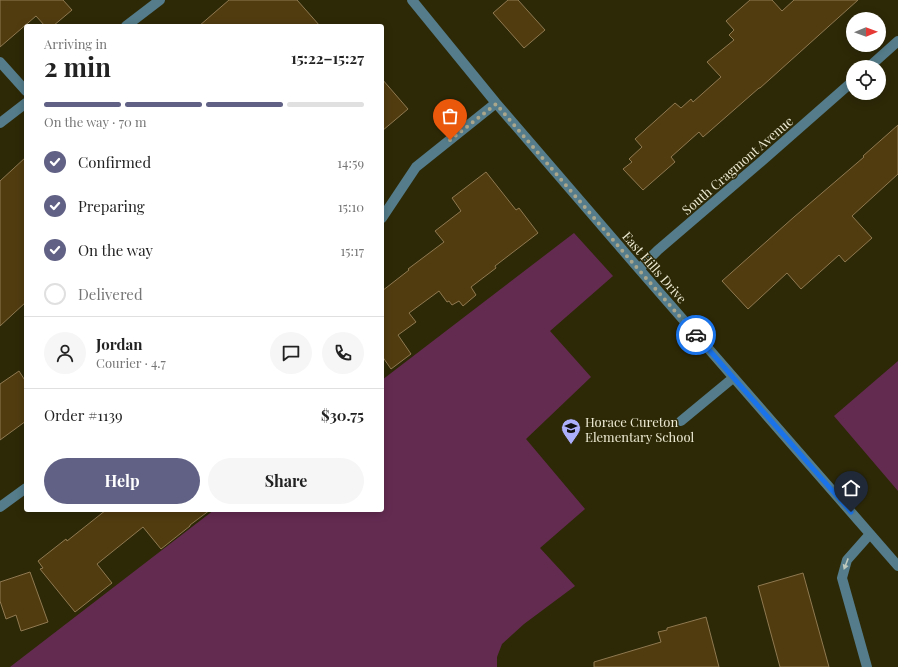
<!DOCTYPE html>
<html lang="en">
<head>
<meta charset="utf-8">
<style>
	:root { --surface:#fff; --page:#f6f6f6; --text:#222; --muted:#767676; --line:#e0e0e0; --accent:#606184 }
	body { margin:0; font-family:"Playfair Display",serif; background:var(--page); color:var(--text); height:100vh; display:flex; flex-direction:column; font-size:15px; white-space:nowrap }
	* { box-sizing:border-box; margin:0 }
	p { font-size:13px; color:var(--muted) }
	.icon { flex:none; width:22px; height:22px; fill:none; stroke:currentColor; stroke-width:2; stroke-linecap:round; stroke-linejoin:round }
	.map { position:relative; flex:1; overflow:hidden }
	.panel { position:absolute; left:24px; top:24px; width:360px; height:488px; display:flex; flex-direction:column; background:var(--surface); border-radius:4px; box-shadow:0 2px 10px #0003 }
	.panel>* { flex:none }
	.needle { width:26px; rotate:89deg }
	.buttons { position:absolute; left:846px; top:12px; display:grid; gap:8px }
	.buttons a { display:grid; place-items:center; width:40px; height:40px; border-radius:50%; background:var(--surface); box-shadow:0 2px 10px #0003; font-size:20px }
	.pin { position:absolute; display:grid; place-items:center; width:34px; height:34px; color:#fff; margin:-41px -17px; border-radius:50% 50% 50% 0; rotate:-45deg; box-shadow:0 0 4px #0007 }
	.pin .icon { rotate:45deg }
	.courier { position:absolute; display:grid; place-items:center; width:40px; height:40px; margin:-20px; border:3px solid #1a73e8; border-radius:50%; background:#fff; color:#222; box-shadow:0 1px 5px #0007 }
	.summary em { font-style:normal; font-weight:700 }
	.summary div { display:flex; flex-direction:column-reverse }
	.summary { display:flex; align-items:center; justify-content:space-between; height:68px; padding:0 20px }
	h1 { font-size:26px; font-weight:700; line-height:30px }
	.bar { display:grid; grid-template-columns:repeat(4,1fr); gap:6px 4px; align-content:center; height:48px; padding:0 20px }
	.bar i { height:5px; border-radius:3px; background:var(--line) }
	.bar .on { background:var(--accent) }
	.bar p { grid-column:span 4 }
	.line { display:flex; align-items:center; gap:10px; padding:0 20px; border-top:1px solid var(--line) }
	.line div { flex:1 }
	.round { display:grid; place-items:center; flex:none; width:42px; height:42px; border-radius:21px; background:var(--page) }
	ol { padding:0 20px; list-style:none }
	li { display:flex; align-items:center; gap:12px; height:44px }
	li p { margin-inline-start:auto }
	li .icon { padding:4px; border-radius:50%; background:var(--accent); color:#fff; stroke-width:4 }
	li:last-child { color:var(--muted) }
	li i { width:22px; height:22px; border:2px solid var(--line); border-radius:50% }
	.button { display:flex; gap:8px; margin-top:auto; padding:8px 20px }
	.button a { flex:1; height:46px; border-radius:24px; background:var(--accent); color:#fff; font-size:16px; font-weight:700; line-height:46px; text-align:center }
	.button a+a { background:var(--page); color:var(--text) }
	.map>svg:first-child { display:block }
	.green { fill:#642b51 }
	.building { fill:#513c10; stroke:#8f7951 }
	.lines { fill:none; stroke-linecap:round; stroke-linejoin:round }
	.minor { stroke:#547c8a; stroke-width:10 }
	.oneway { fill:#bfc9bd }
	.done { stroke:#aaa68c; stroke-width:4; stroke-dasharray:0 7.2 }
	.route { stroke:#1a73e8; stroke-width:5 }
	.labels { text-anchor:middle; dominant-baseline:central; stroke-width:3; stroke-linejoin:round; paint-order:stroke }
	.street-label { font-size:13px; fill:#edead3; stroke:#2d2907 }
	.poi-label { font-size:13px; fill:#edead3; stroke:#2d2907; text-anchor:start }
</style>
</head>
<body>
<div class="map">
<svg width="898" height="667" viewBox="0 0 898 667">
	<rect width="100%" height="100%" fill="#2d2907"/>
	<!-- green -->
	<path class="green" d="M574,233L613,276L550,331L591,377L526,439L585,509L540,548L575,586L524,624L502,644L497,657V667H10L214,510H382V380Z
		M898,361V491L834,416Z"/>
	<!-- building -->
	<path class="building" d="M0,0H63L72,10L53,26H45L36,16L0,47Z
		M229,0H297L320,26H199Z
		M508,0H518L545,30L524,48L493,13Z
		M750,0H772L782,11L794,0H858L760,88H759L703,137L699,132L671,157L675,162L643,190L623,169L632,162L629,159L642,147L635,139L675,103L681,108L691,99L693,102L721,77L707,62L734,40L729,35L734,30L726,21Z
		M382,79L408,109L382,131Z
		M898,125V174L852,216L872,238L845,262L839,255L801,289L787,273L748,309L722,281L794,217L864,157L863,156Z
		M26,157V302L0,326V181Z
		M486,172L516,210L519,208L538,233L495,266L496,268L471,287L476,295L463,306L459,301L452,305L449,301L447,302L439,291L409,313L416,322L398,335L411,354L391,369L382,356V291L409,270L408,269L444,242L435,231L461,211L452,198Z
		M19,371L26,382V421L0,440V384Z
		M106,510H210L190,525V526L161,549L143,527L97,564L112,583L75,612L40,569L43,568L38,561L66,539L67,541Z
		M30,572L48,622L21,631L16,615L6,619L0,601V582Z
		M803,573L829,667H780L758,586Z
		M706,617L719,667H594V662L661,642L658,632L667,630V628Z"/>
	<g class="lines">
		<!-- minor -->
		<path class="minor" d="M412,0L496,103L639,269L898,566
			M126,26L160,0
			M0,62L26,91
			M869,67L898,41
			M0,123L26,103
			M382,218L416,167L496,103
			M639,269L658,250L762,161L853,81
			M681,421L733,378
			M0,507L26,488
			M867,667L842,578L847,560L870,534"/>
	</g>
	<!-- one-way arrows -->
	<defs><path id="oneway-solid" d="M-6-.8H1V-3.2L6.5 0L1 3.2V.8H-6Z"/></defs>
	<use class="oneway" href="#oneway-solid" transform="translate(846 564) rotate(111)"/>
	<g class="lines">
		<!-- done -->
		<path class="done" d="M450,140L496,104L638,269L696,335"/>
		<!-- route -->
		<path class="route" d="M696,335L851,512"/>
	</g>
	<!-- icons -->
	<defs>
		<symbol id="school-pin" viewBox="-11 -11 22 30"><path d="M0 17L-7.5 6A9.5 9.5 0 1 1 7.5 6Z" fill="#acaffb" stroke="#2d2907"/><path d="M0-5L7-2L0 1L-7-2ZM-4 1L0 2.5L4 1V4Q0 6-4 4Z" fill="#111"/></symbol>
	</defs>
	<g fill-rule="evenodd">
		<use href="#school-pin" x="560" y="417" width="22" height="30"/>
	</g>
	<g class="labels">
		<!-- street labels -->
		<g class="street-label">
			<text transform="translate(737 165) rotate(-41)">South Cragmont Avenue</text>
			<text transform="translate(655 267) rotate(49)">East Hills Drive</text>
		</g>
		<!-- poi labels -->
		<g class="poi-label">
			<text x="585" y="421">Horace Cureton<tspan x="585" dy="15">Elementary School</tspan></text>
		</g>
	</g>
</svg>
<div class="buttons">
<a><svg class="needle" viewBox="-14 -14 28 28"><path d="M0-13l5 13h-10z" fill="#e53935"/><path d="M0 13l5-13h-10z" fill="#767676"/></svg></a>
<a><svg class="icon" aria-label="locate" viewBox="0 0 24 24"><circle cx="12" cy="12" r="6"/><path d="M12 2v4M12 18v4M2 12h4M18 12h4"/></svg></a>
</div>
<div class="pin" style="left:450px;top:140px;background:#ea580c"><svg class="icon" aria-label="bag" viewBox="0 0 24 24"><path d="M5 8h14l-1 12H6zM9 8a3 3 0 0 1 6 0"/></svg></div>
<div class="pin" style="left:851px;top:512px;background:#1f2937"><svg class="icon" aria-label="home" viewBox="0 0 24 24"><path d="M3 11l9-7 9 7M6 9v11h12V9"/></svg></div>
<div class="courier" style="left:696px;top:335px"><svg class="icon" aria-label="car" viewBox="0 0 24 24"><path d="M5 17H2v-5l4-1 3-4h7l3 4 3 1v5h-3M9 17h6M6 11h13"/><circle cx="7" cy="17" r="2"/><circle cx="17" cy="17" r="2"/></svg></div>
<section class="panel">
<div class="summary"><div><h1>2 min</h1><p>Arriving in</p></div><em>15:22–15:27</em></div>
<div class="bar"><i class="on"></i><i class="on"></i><i class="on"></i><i></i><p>On the way · 70 m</p></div>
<ol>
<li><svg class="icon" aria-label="check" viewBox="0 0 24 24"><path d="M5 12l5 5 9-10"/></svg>Confirmed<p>14:59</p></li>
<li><svg class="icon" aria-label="check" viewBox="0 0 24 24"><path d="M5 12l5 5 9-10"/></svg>Preparing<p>15:10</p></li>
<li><svg class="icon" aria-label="check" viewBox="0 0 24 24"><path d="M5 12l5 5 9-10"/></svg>On the way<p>15:17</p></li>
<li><i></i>Delivered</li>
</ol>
<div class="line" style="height:72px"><a class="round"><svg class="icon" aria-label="person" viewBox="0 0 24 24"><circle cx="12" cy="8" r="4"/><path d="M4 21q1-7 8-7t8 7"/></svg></a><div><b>Jordan</b><p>Courier · 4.7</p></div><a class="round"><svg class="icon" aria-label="chat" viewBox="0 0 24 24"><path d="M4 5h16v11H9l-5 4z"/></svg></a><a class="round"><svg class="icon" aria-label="phone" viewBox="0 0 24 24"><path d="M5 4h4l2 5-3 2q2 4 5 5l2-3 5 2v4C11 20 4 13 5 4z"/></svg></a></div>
<div class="line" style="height:52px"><div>Order #1139</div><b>$30.75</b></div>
<div class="button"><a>Help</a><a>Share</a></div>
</section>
</div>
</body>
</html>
